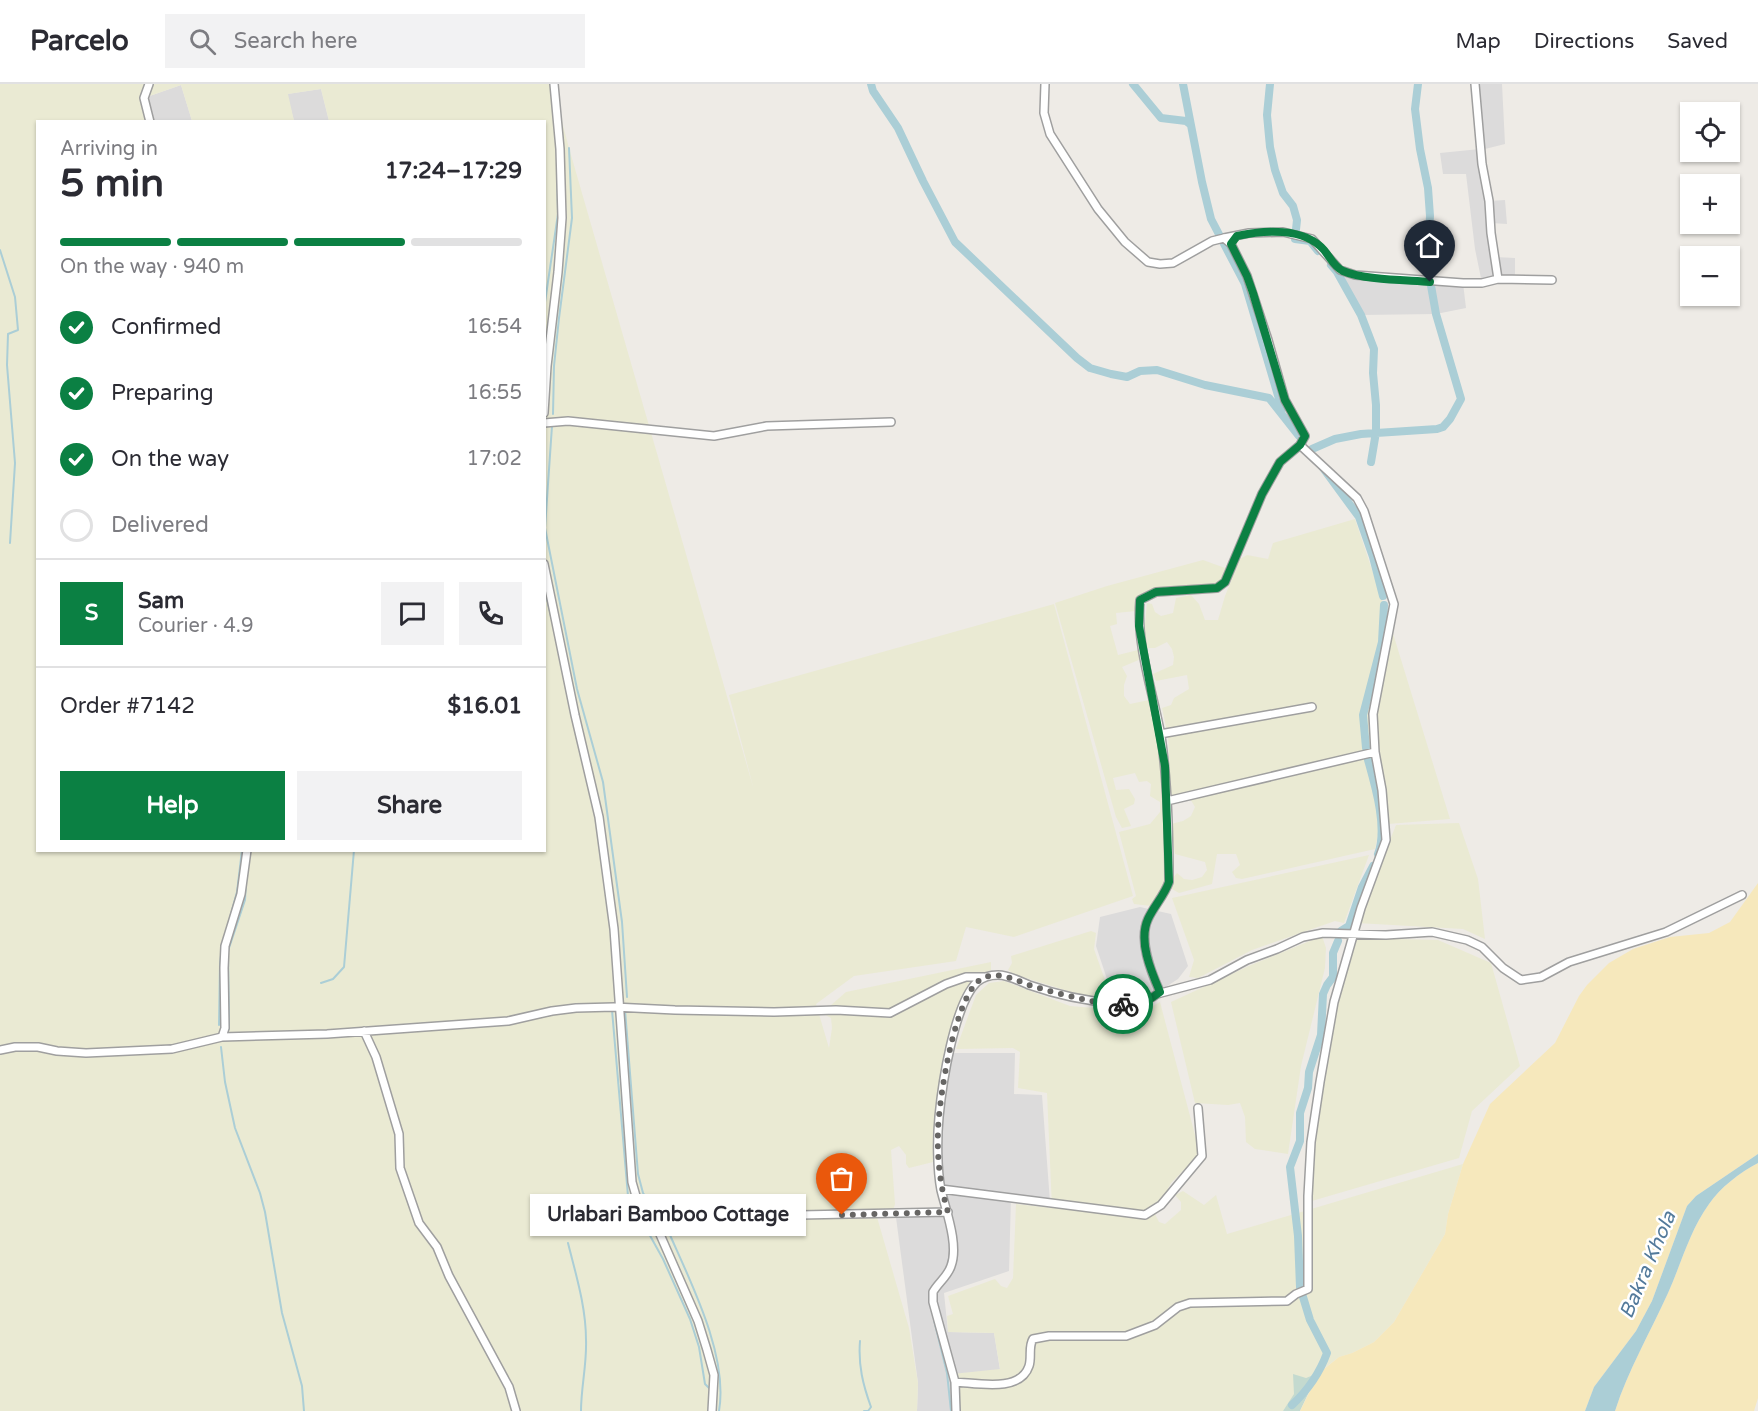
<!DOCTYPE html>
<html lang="en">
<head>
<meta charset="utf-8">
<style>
	:root { --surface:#fff; --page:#f2f2f3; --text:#2b2b33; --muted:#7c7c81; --line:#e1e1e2; --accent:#0b8043 }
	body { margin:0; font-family:"Varela Round",sans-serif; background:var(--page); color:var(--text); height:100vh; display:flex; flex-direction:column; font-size:22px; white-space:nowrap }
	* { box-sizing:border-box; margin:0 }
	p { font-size:20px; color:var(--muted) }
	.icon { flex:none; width:33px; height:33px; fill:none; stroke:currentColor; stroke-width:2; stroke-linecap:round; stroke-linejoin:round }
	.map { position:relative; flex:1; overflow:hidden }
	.details { position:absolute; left:36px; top:36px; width:510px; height:732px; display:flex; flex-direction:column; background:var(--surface); border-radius:0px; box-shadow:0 2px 4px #0004 }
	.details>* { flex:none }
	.tools { position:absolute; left:1680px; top:18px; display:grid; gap:12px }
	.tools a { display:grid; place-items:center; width:60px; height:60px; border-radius:0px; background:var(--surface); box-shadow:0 2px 4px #0004; font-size:30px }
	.pin { position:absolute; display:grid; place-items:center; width:51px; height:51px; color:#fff; margin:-62px -26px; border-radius:50% 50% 50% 0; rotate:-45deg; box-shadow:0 0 6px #0007 }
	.pin .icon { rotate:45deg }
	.courier { position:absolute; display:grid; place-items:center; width:60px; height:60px; margin:-30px; border:4px solid #0b8043; border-radius:50%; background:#fff; color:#222; box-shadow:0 2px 8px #0007 }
	.bubble { position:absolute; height:42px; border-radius:0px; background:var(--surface); box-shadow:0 2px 4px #0004; font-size:20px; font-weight:800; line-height:42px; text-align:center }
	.headline em { font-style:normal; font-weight:800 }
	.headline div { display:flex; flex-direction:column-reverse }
	.headline { display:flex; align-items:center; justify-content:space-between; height:102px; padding:0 24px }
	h1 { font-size:39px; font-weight:800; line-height:45px }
	.bar { display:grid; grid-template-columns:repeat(4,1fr); gap:9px 6px; align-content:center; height:72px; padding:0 24px }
	.bar i { height:8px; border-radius:4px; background:var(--line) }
	.bar .current { background:var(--accent) }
	.bar p { grid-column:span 4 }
	.line { display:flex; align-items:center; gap:15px; padding:0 24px; border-top:2px solid var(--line) }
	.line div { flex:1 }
	.round { display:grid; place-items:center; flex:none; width:63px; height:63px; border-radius:0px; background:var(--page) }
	ol { padding:0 24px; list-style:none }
	li { display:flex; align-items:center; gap:18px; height:66px }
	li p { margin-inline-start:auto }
	li .icon { padding:6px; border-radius:50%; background:var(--accent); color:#fff; stroke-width:4 }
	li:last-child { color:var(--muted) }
	li i { width:33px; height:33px; border:3px solid var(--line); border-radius:50% }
	.primary-button { display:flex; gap:12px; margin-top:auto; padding:12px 24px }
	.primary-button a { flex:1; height:69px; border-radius:0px; background:var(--accent); color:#fff; font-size:24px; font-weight:800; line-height:69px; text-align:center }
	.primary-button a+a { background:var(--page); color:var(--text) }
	header { display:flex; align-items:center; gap:36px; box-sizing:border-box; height:84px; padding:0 30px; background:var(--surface); border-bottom:2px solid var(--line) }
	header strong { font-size:28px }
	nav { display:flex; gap:33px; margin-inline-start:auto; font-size:21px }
	.search { width:420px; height:54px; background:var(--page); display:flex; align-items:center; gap:15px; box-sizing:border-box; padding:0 21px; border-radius:0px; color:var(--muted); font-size:22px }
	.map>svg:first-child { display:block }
	.residential { fill:#dcdbdb }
	.farmland { fill:#eaead3; fill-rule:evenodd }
	.wetland { fill:#c4dacf }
	.sand { fill:#f6e8bc }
	.water { fill:#abced6 }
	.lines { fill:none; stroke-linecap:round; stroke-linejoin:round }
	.stream { stroke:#abced6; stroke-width:2 }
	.canal { stroke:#abced6; stroke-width:8 }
	.minor-casing { stroke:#9f9f9f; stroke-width:10 }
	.minor { stroke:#fff; stroke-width:7 }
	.done { stroke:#676664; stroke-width:6; stroke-dasharray:0 10.8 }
	.route { stroke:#0b8043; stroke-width:8 }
	.labels { text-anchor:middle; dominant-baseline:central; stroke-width:5; stroke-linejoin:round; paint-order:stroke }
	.water-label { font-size:20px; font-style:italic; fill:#537a9b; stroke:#fff }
</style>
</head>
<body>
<header>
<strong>Parcelo</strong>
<div class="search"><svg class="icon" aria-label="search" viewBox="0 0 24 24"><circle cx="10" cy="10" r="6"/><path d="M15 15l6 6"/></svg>Search here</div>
<nav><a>Map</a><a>Directions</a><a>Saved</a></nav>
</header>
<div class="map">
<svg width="1758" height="1327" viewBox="0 0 1758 1327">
	<rect width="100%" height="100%" fill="#eeebe6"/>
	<!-- residential -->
	<path class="residential" d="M1475,0H1502L1505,60L1481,66L1489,117L1505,116L1507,140L1491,139L1495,173L1515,174V195L1482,199L1475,165L1466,90H1443L1440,69L1480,65Z
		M181,1L192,37H150L144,14Z
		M321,5L329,37H294L287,10Z
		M1340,186L1355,191L1463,199L1466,224L1436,230L1361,231L1339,193Z
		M1140,823L1171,830L1188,882L1178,895L1130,926L1113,913L1096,862L1100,833Z
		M950,969H1015L1014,1010L1042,1011L1050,1118L1011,1113L1009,1187L944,1209L948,1248L994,1249L1000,1286L956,1327H917L918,1299L895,1126L945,1127L938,1048Z"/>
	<!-- farmland -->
	<path class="farmland" d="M0,0H552L569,64L754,706L729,611L1054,520L1133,812L1014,853L966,843L956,877L854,892L816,920L829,964L832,944L831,934L822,929L846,908L991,878V886L970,898L959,925L942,983L937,1077L909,1084L906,1080V1071L899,1062L891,1066L895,1120L892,1130L877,1133L909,1244L918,1299L917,1327H0ZM181,1L192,37H294L288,10L321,5L329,37L544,38V766H38V38L150,37L144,14Z
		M1355,435L1391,543L1450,735L1388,740L1379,746L1375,765L1242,795L1236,794L1232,788L1240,781L1236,770H1217L1212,800L1179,809L1172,805V795L1177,789L1184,795L1192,796L1202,793L1207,786L1205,778L1175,770L1171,740L1183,737L1191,732L1195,723L1189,713H1171L1168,652L1162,624L1171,621L1174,614L1189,605L1187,591L1156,597L1153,590L1173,581L1174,573L1172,565L1167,558L1155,564H1147L1144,551L1147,519L1152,520L1155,528L1161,532L1173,529L1176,514L1191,511L1199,520L1205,536H1218L1225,512L1240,475L1247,471L1268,475L1273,459Z
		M1203,476L1225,484L1223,496L1212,501L1149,506L1135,514L1136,527L1116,529L1117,540L1110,542L1118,571L1138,566L1141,575L1122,583L1127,592L1124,601V612L1130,620L1149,616L1160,667L1163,695V733L1168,795L1158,814L1151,822L1134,820L1132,815L1136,812L1119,748L1150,740L1160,728V718L1150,712L1151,700L1147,697L1139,698L1135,689L1113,694L1116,706L1129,705L1135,715L1134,720L1124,725L1131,742L1122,744L1116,733L1055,519L1107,502Z
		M1459,739L1478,795L1485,855L1463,845L1357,839L1396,741Z
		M1369,771L1344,839L1335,837L1252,866L1198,894L1189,893L1194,876L1172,814Z
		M1091,847L1096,849L1094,865L1106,899L1107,915L1071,908L1013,890L1008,886L1012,879L1011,872Z
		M1322,852L1326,864L1325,884L1301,982L1288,1070L1255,1065L1246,1058L1245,1033L1240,1019L1228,1021L1195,1019L1171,918L1251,881Z
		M1347,854L1438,856L1491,879L1520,982L1472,1027L1459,1074L1305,1119V1072L1324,987Z
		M1004,897L1070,922L1142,928L1160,918L1200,1070L1171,1099L1155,1130L1159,1138L1165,1140L1181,1126V1118L1175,1111L1183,1107L1204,1121L1216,1111L1227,1150L1463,1080L1448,1130L1445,1150L1394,1238L1374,1258L1352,1269L1339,1273L1318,1289L1306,1294L1283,1327H956L952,1290L1000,1285L994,1249L948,1248L947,1232L953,1230L948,1212L995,1195L1001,1202L1007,1204L1013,1194L1016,1120L1052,1124L1047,1009L1018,1004L1020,968L1013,964L956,965L976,911L989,899Z"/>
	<!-- wetland -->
	<path class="wetland" d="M1318,1289L1300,1327H1283L1294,1310L1293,1290L1306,1294Z"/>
	<!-- sand -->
	<path class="sand" d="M1758,799V1070L1696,1112L1687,1122L1652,1217L1636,1247L1594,1303L1585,1327H1300L1319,1289L1339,1273L1352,1269L1374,1258L1394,1238L1445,1150L1448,1130L1463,1080L1490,1020L1555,959L1579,912L1587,901L1609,879L1633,865L1670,853L1709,849L1730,838Z
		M1758,1079V1314L1754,1327H1615C1628,1286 1650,1249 1668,1209C1681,1180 1690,1146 1709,1120C1720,1104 1740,1088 1758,1079Z"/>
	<!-- water -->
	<path class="water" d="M1758,1070V1079C1740,1088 1720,1104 1709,1120C1690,1146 1681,1180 1668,1209C1650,1249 1628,1286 1615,1327H1585L1594,1303L1636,1247L1652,1217L1687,1122L1696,1112Z"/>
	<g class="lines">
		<!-- stream -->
		<path class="stream" d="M0,166L15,213L18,246L8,250L7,281L15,379L10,459
			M545,218L558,130L557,66
			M544,234L545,227
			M553,330L554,282L559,234L572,134L569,64
			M552,342L545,444L577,605L603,698L622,838L627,913
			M544,501L551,532
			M225,852L237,808L242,766
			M321,899L333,895L344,883L354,766
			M612,926L628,1112L663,1175L690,1235L699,1263L705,1300L710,1305
			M625,926L638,1090L643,1109L664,1136
			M219,941L220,880L222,863
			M229,945L228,867L245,816L246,797
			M221,963L225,998L235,1044L260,1109L265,1128L282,1229L302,1302L304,1327
			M666,1142C688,1193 729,1270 719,1327
			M568,1159C576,1191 586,1223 586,1256C587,1280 581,1303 581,1327
			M934,1236L947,1289L951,1327
			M860,1257C858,1281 863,1301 871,1323L868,1327H864"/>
		<!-- canal -->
		<path class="canal" d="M871,0L873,7L898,44L923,97L955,158L1077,274L1090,284L1111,290L1127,293L1140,287L1157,286L1205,301L1269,314L1299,352
			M1133,0L1161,34L1186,37L1190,40
			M1183,0L1202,98L1211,135L1245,200L1282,325
			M1270,0L1267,31L1270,63L1275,86L1283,109L1293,122L1297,136L1295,155L1310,157L1318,167
			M1331,181L1337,188L1361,231L1374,265L1373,289L1376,321V348L1371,378
			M1312,365L1335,355L1361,350L1437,345L1443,343L1450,335L1461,315L1436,230L1427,179L1430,132L1428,104L1420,65L1415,25L1418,0
			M1323,384L1359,433L1373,473L1383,512
			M1366,664L1363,631L1382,558L1384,521
			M1368,676C1375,701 1388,744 1378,770
			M1341,847L1349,842L1362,803L1373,782
			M1292,1321C1308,1306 1319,1291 1327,1269L1310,1236L1300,1203L1298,1152L1290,1083L1300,1057V1029L1308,1004L1309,988L1321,951L1323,910L1327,901L1333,893V869L1338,857"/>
		<defs>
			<path id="minor" d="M149,0L144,14L150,38
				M1045,0L1044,29L1050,50L1098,125L1125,158L1148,178L1160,180L1173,179L1212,157L1224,154L1249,149L1283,148L1312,155L1340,186L1355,191L1463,199H1482L1498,195L1491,149L1489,117L1482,80L1475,0
				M1498,195L1552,196
				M544,329L547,282L558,188L562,134L560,65L554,0
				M544,339L568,337L714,352L767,342L891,338
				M544,480L575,631L599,733L614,845L632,1098L636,1112L655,1139L698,1237L707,1266L714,1291L712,1327
				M1160,650L1312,623
				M1167,717L1375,668
				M1157,910L1160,908C1151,888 1138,856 1148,835C1154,822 1164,812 1169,798C1169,749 1168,700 1161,652C1153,607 1136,562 1140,516L1156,508L1217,504L1225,498L1262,410L1280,378L1300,361L1305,352L1285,316L1268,256L1247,192L1231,160L1224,154
				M364,947L376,973L399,1050L400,1084L419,1139L437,1163L449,1192L509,1303L516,1327
				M222,953L225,944L224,884L225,862L241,810L247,766
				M0,966L15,963H38L57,967L86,969L172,965L222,953L327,950L508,937L552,927L576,924L614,923L675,926L774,928L836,926L890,929L946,900L966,893H984
				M941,1105L1145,1131L1161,1121L1202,1072L1198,1024
				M655,1139L754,1136L800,1131L948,1128
				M955,1298C977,1299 1020,1309 1029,1282C1032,1273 1028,1263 1033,1255L1049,1252H1126L1155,1241L1178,1223L1190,1219L1287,1217L1296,1210L1308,1205V1112L1311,1058L1320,998L1334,918L1361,824L1386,756L1382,706L1375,668L1373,630L1394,520L1364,427L1357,414L1300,361
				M956,1327L955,1298L933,1218V1208C938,1199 948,1192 951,1182C959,1161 946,1127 941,1106C937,1085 937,1054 939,1033C942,1001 954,920 977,898C983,893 991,891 998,891C1009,891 1019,897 1029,901C1055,910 1085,917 1113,919C1128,920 1145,920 1157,910L1210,896L1247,876L1277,865L1303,853L1323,849L1386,851L1432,848L1467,856L1482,863L1503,884L1521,896L1541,893L1569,878L1666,848L1742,811"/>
		</defs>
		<!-- minor casing -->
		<use href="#minor" class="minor-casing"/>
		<!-- minor -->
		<use href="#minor" class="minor"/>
	</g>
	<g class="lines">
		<!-- done -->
		<path class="done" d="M842,1131L948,1128C940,1102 937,1074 938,1046C939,1017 955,903 985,893C1001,888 1015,896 1029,901C1048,907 1068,912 1087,916C1099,919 1111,919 1123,920"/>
		<!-- route -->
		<path class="route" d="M1123,920L1150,915L1160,908C1151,887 1138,857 1148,835C1154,822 1164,812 1169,798L1165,682L1139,542L1140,516L1156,508L1217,504L1225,498L1262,410L1280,378L1300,361L1305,352L1285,316L1253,209L1247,192L1231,160L1237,152C1264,146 1304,143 1324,166C1330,173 1334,183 1343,187C1364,196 1405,196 1430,198"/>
	</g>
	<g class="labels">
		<!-- water labels -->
		<g class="water-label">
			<text transform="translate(1648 1181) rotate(-67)">Bakra Khola</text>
		</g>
	</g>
</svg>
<div class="tools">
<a><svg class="icon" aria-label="locate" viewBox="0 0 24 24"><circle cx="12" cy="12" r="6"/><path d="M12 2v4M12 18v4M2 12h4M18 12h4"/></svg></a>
<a>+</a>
<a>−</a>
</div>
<div class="pin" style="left:842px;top:1131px;background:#ea580c"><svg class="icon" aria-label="bag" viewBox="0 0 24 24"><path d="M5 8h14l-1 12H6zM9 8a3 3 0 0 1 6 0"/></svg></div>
<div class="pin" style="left:1430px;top:198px;background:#1f2937"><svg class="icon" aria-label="home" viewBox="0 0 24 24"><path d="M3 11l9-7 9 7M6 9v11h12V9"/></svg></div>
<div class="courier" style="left:1123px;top:920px"><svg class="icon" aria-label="bike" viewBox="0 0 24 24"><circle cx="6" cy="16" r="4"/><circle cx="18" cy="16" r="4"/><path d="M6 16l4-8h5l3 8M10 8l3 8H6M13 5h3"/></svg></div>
<div class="bubble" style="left:530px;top:1110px;width:276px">Urlabari Bamboo Cottage</div>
<section class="details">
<div class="headline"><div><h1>5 min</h1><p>Arriving in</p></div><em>17:24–17:29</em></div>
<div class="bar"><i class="current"></i><i class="current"></i><i class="current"></i><i></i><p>On the way · 940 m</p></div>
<ol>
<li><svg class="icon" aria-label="check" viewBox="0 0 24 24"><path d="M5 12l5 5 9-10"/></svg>Confirmed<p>16:54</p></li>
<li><svg class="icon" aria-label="check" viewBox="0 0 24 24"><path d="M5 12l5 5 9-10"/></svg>Preparing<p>16:55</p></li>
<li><svg class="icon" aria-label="check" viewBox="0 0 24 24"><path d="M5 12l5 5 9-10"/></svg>On the way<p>17:02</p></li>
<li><i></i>Delivered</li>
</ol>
<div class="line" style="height:108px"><b class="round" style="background:var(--accent);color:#fff">S</b><div><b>Sam</b><p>Courier · 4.9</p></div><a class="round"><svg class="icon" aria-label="chat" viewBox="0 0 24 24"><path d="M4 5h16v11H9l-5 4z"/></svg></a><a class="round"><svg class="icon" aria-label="phone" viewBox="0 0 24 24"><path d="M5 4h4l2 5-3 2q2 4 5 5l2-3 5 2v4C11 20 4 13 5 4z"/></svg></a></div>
<div class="line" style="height:78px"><div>Order #7142</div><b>$16.01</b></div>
<div class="primary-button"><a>Help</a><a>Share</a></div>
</section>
</div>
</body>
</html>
